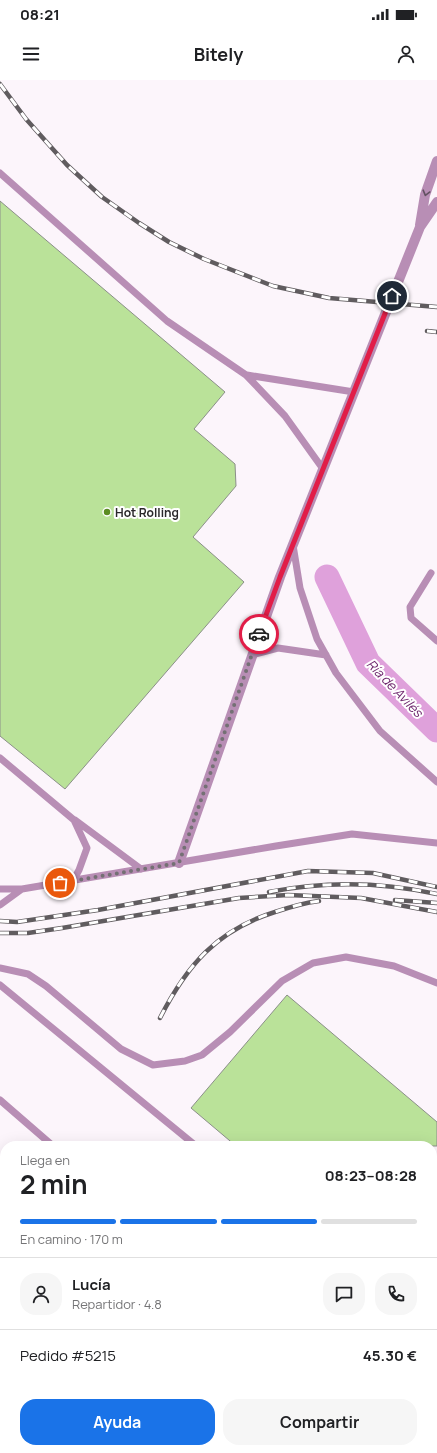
<!DOCTYPE html>
<html lang="es">
<head>
<meta charset="utf-8">
<style>
	:root { --surface:#fff; --page:#f6f6f6; --text:#202124; --muted:#757577; --line:#e0e0e0; --accent:#1a73e8 }
	body { margin:0; font-family:Manrope,sans-serif; background:var(--page); color:var(--text); height:100vh; display:flex; flex-direction:column; font-size:15px; white-space:nowrap }
	* { box-sizing:border-box; margin:0 }
	p { font-size:13px; color:var(--muted) }
	.icon { flex:none; width:22px; height:22px; fill:none; stroke:currentColor; stroke-width:2; stroke-linecap:round; stroke-linejoin:round }
	.map { position:relative; flex:1; overflow:hidden }
	.drawer { position:absolute; left:0px; top:1061px; width:437px; height:312px; display:flex; flex-direction:column; background:var(--surface); border-radius:16px 16px 0 0; box-shadow:0 4px 16px #0002 }
	.drawer>* { flex:none }
	.pin { position:absolute; display:grid; place-items:center; width:34px; height:34px; color:#fff; margin:-17px; border:2px solid #fff; border-radius:50%; box-shadow:0 1px 4px #0007 }
	.courier { position:absolute; display:grid; place-items:center; width:40px; height:40px; margin:-20px; border:3px solid #e11d48; border-radius:50%; background:#fff; color:#222; box-shadow:0 1px 5px #0007 }
	.summary em { font-style:normal; font-weight:700 }
	.summary div { display:flex; flex-direction:column-reverse }
	.summary { display:flex; align-items:center; justify-content:space-between; height:68px; padding:0 20px }
	h1 { font-size:26px; font-weight:700; line-height:30px }
	.bar { display:grid; grid-template-columns:repeat(4,1fr); gap:6px 4px; align-content:center; height:48px; padding:0 20px }
	.bar i { height:5px; border-radius:3px; background:var(--line) }
	.bar .selected { background:var(--accent) }
	.bar p { grid-column:span 4 }
	.line { display:flex; align-items:center; gap:10px; padding:0 20px; border-top:1px solid var(--line) }
	.line div { flex:1 }
	.round { display:grid; place-items:center; flex:none; width:42px; height:42px; border-radius:16px; background:var(--page) }
	.button { display:flex; gap:8px; margin-top:auto; padding:8px 20px }
	.button a { flex:1; height:46px; border-radius:16px; background:var(--accent); color:#fff; font-size:16px; font-weight:700; line-height:46px; text-align:center }
	.button a+a { background:var(--page); color:var(--text) }
	.status { display:flex; justify-content:space-between; align-items:center; height:28px; padding:0 20px; background:var(--surface); direction:ltr }
	.status svg { height:11px; fill:currentColor }
	header { display:flex; justify-content:space-between; align-items:center; height:52px; padding:0 20px; background:var(--surface); font-size:18px; font-weight:700 }
	.map>svg:first-child { display:block }
	.lines { fill:none; stroke-linecap:round; stroke-linejoin:round }
	.river { stroke:#dfa1db; stroke-width:25 }
	.building { fill:#bae299; stroke:#8b8f89 }
	.lane { stroke:#b88eb5; stroke-width:7 }
	.street { stroke:#b88eb5; stroke-width:10 }
	.rail-casing { stroke:#605c5f; stroke-width:4.5 }
	.rail { stroke:#fff; stroke-width:3; stroke-dasharray:9; stroke-linecap:butt }
	.oneway { stroke:#635162 }
	.done { stroke:#747074; stroke-width:4; stroke-dasharray:0 7.2 }
	.route { stroke:#e11d48; stroke-width:5 }
	.poi-dot { fill:#5b8c22; stroke:#fff; stroke-width:1.5 }
	.labels { text-anchor:middle; dominant-baseline:central; stroke-width:4; stroke-linejoin:round; paint-order:stroke }
	.poi-label { font-size:12px; font-weight:bold; fill:#2b282b; stroke:#fff; text-anchor:start }
	.water-label { font-size:13px; font-style:italic; fill:#6f286e; stroke:#fff }
</style>
</head>
<body>
<div class="status"><b>08:21</b><svg viewBox="0 0 49 12"><path d="M0 12V9h3v3zM5 12V6h3v6zM10 12V3h3v9zM15 12V0h3v12zM26 1h20v11H26zM47 4h2v5h-2z"/></svg></div>
<header><svg class="icon" aria-label="menu" viewBox="0 0 24 24"><path d="M4 6h16M4 12h16M4 18h16"/></svg>Bitely<svg class="icon" aria-label="person" viewBox="0 0 24 24"><circle cx="12" cy="8" r="4"/><path d="M4 21q1-7 8-7t8 7"/></svg></header>
<div class="map">
<svg width="437" height="1373" viewBox="0 0 437 1373">
	<rect width="100%" height="100%" fill="#fcf5fb"/>
	<g class="lines">
		<!-- river -->
		<path class="river" d="M327,497L368,583L437,650"/>
	</g>
	<!-- building -->
	<path class="building" d="M0,121L225,312L194,349L235,384L236,406L193,457L244,502L65,709L0,656Z
		M287,915L437,1042V1066H236L191,1028Z"/>
	<g class="lines">
		<!-- lane -->
		<path class="lane" d="M0,93L167,241L246,295L285,336L323,389
			M247,295L354,312
			M293,465L300,508L317,559L336,593L380,651L437,702
			M431,493L410,527L411,538L437,561
			M252,575L278,568L326,575
			M0,678L74,740L87,768L79,790L73,801
			M75,740L141,789
			M0,809H22
			M0,825L22,809L276,766L352,754L437,763
			M0,888L28,894L46,906L121,969L153,985L185,981L202,975L230,952L282,901L313,883L346,877L394,886L437,903
			M0,905L196,1066
			M0,1020L53,1066
			M432,1259L437,1263
			M411,1368L417,1373"/>
		<!-- street -->
		<path class="street" d="M420,145L425,115L437,81
			M179,783L280,497L420,147L437,122
			M0,1159L5,1163
			M196,1368L201,1373"/>
		<defs>
			<path id="rail" d="M0,4L26,39L67,85L102,117L139,143L169,162L204,179L273,206L329,218L437,227
				M427,251L437,252
				M269,812C324,801 382,802 437,814
				M395,820L437,823
				M0,841L17,842L98,830L308,791L373,793L437,807
				M0,853H28L62,848L239,818L288,815L361,818L437,832
				M160,938C187,885 217,850 275,832C290,827 304,823 319,821"/>
		</defs>
		<!-- rail casing -->
		<use href="#rail" class="rail-casing"/>
		<!-- rail -->
		<use href="#rail" class="rail"/>
	</g>
	<!-- one-way arrows -->
	<defs><path id="oneway-chevron" d="M-2-3.5L2.5 0L-2 3.5" fill="none" stroke-width="1.6" stroke-linecap="round" stroke-linejoin="round"/></defs>
	<use class="oneway" href="#oneway-chevron" transform="translate(426 113) rotate(105)"/>
	<g class="lines">
		<!-- done -->
		<path class="done" d="M60,803L179,783L259,554"/>
		<!-- route -->
		<path class="route" d="M259,554L280,497L392,216"/>
	</g>
	<!-- markers -->
	<circle class="poi-dot" cx="107" cy="432" r="4"/>
	<g class="labels">
		<!-- poi labels -->
		<g class="poi-label">
			<text x="115" y="432">Hot Rolling</text>
		</g>
		<!-- water labels -->
		<g class="water-label">
			<text transform="translate(395 608) rotate(46)">Ría de Avilés</text>
		</g>
	</g>
</svg>
<div class="pin" style="left:60px;top:803px;background:#ea580c"><svg class="icon" aria-label="bag" viewBox="0 0 24 24"><path d="M5 8h14l-1 12H6zM9 8a3 3 0 0 1 6 0"/></svg></div>
<div class="pin" style="left:392px;top:216px;background:#1f2937"><svg class="icon" aria-label="home" viewBox="0 0 24 24"><path d="M3 11l9-7 9 7M6 9v11h12V9"/></svg></div>
<div class="courier" style="left:259px;top:554px"><svg class="icon" aria-label="car" viewBox="0 0 24 24"><path d="M5 17H2v-5l4-1 3-4h7l3 4 3 1v5h-3M9 17h6M6 11h13"/><circle cx="7" cy="17" r="2"/><circle cx="17" cy="17" r="2"/></svg></div>
<section class="drawer">
<div class="summary"><div><h1>2 min</h1><p>Llega en</p></div><em>08:23–08:28</em></div>
<div class="bar"><i class="selected"></i><i class="selected"></i><i class="selected"></i><i></i><p>En camino · 170 m</p></div>
<div class="line" style="height:72px"><a class="round"><svg class="icon" aria-label="person" viewBox="0 0 24 24"><circle cx="12" cy="8" r="4"/><path d="M4 21q1-7 8-7t8 7"/></svg></a><div><b>Lucía</b><p>Repartidor · 4.8</p></div><a class="round"><svg class="icon" aria-label="chat" viewBox="0 0 24 24"><path d="M4 5h16v11H9l-5 4z"/></svg></a><a class="round"><svg class="icon" aria-label="phone" viewBox="0 0 24 24"><path d="M5 4h4l2 5-3 2q2 4 5 5l2-3 5 2v4C11 20 4 13 5 4z"/></svg></a></div>
<div class="line" style="height:52px"><div>Pedido #5215</div><b>45.30 €</b></div>
<div class="button"><a>Ayuda</a><a>Compartir</a></div>
</section>
</div>
</body>
</html>
